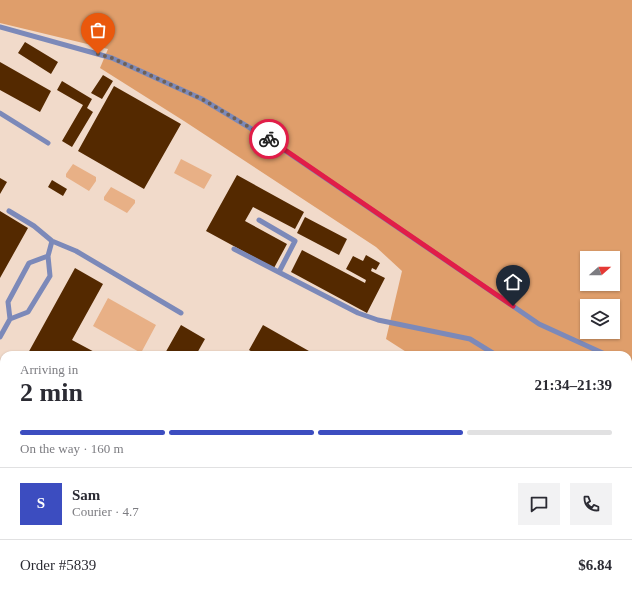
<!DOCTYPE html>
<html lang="en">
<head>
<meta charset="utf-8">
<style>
	:root { --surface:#fff; --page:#f2f2f3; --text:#2b2b33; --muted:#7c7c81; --line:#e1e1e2; --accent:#3c4dc0 }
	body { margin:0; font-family:Georgia,serif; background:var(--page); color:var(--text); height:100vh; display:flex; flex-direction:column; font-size:15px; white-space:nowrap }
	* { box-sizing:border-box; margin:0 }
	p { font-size:13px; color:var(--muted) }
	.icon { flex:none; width:22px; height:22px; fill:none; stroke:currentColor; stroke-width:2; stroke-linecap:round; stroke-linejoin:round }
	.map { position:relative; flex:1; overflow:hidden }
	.drawer { position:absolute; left:0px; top:351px; width:632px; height:248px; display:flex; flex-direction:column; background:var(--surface); border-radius:12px 12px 0 0; box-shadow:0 1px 3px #0004 }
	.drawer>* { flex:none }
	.needle { width:26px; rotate:69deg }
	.buttons { position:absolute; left:580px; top:251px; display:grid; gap:8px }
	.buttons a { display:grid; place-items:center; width:40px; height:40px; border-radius:0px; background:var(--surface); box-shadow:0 1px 3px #0004; font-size:20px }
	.pin { position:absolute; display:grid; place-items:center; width:34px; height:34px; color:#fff; margin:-41px -17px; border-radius:50% 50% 50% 0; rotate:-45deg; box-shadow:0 0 4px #0007 }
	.pin .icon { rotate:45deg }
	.courier { position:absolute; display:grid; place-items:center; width:40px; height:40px; margin:-20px; border:3px solid #e11d48; border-radius:50%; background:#fff; color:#222; box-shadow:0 1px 5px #0007 }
	.summary em { font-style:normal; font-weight:700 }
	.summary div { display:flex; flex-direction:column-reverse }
	.summary { display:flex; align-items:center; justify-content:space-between; height:68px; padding:0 20px }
	h1 { font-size:26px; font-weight:700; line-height:30px }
	.bar { display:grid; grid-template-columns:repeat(4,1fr); gap:6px 4px; align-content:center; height:48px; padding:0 20px }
	.bar i { height:5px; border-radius:3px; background:var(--line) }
	.bar .selected { background:var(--accent) }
	.bar p { grid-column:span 4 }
	.line { display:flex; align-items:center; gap:10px; padding:0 20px; border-top:1px solid var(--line) }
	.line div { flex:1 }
	.round { display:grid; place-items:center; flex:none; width:42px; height:42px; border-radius:0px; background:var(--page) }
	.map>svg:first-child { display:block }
	.green { fill:#e8b086 }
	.forest { fill:#df9e6b; fill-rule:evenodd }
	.building { fill:#542900 }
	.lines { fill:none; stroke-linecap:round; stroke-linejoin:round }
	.lane { stroke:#7c89b9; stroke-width:5 }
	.secondary { stroke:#4e5ea3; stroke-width:10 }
	.done { stroke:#6e6057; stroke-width:4; stroke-dasharray:0 7.2 }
	.route { stroke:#e11d48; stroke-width:5 }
</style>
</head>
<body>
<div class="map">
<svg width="632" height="599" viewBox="0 0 632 599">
	<rect width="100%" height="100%" fill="#f1daca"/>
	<!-- green -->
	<path class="green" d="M181,159L212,175L204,189L174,173Z
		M73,164L96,177V181L89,191L66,177V174Z
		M111,187L135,200V203L127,213L104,200V197Z
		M108,298L156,325L141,353L93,326Z"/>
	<!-- forest -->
	<path class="forest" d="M0,0H632V488L628,481V355H411L386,339L402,271L376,247L184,121L100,68L108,49L0,23ZM587,258H613V284H587ZM587,306H613V332H587Z
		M0,461L4,463V595H240L247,599H0Z"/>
	<!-- building -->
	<path class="building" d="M25,42L58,62L51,74L18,53Z
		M0,62L51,91L40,112L0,90Z
		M103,75L113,81L102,99L91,93Z
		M62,81L92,99L87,108L93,112L72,147L62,141L83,105L57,90Z
		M114,86L181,124L144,189L78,151Z
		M237,175L304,212L295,229L253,207L245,221L287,244L274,268L206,231Z
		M0,178L7,182L0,194Z
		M52,180L67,189L63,196L48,187Z
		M0,211L28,228L0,278Z
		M305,217L347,239L339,255L297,233Z
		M302,250L365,283L366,280L346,269L353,256L363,261L366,255L380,263L376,270L372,268L371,271L385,278L367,313L291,272Z
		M75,268L103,284L72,340L100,355H27Z
		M181,325L205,339L196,355H164Z
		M263,325L316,355H258L249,350Z
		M628,547L632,549V582L628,580Z
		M463,595H513L520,599H471Z"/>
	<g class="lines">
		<!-- lane -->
		<path class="lane" d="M0,27L112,58L202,99L265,137L539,324L607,355
			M0,113L48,143
			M9,211L34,226L52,241L76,251L181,313
			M259,220L295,241L279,272
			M234,249L358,313L378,320L470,339L496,355
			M48,256L52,241
			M0,337L10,319L8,302L29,263L48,256L50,276L28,312L10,319
			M628,365L632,367
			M0,366L4,368
			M628,491L632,496
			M419,595L426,599"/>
		<!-- secondary -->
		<path class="secondary" d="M0,443L4,445
			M275,595L282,599"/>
	</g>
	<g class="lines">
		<!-- done -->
		<path class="done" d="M98,54L112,58L202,99L269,139"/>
		<!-- route -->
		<path class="route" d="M269,139L513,306"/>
	</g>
</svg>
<div class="buttons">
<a><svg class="needle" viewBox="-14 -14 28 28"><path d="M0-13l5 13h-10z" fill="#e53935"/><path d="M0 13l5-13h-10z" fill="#7c7c81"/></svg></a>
<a><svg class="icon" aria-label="layers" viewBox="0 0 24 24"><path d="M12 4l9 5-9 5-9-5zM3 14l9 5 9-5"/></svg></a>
</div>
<div class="pin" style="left:98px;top:54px;background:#ea580c"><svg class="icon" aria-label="bag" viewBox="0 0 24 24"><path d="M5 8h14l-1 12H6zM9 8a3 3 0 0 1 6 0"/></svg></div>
<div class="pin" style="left:513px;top:306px;background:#1f2937"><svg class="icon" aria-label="home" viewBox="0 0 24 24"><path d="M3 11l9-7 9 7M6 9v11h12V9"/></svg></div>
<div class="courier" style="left:269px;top:139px"><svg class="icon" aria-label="bike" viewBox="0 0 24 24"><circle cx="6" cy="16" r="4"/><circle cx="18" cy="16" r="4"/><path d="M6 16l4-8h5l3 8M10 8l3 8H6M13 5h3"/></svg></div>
<section class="drawer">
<div class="summary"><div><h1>2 min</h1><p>Arriving in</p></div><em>21:34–21:39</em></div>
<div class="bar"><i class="selected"></i><i class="selected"></i><i class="selected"></i><i></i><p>On the way · 160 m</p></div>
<div class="line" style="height:72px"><b class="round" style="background:var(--accent);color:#fff">S</b><div><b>Sam</b><p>Courier · 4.7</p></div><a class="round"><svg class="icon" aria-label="chat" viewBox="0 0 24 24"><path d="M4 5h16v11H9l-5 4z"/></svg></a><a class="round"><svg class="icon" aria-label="phone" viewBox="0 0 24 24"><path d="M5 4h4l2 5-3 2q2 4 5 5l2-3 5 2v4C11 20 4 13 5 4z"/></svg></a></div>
<div class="line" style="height:52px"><div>Order #5839</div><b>$6.84</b></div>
</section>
</div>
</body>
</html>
